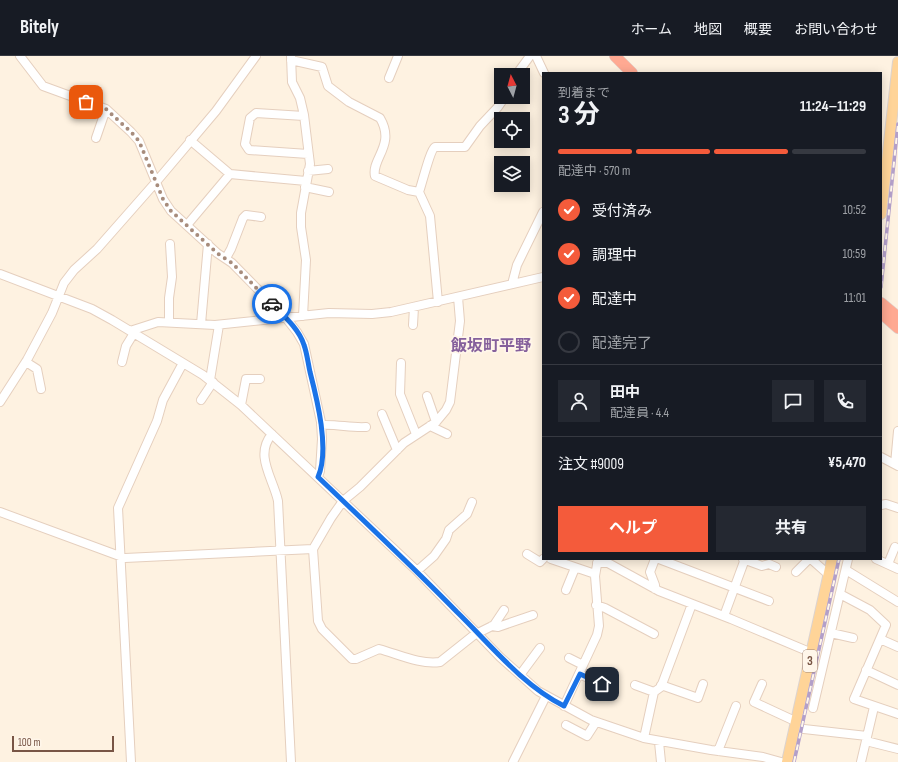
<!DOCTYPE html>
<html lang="ja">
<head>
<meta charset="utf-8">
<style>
	:root { --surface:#171b24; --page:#242831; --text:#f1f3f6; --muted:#9ea1a6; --line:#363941; --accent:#f45b3b }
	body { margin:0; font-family:"Sofia Sans Condensed","Noto Sans JP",sans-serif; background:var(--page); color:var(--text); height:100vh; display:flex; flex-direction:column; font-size:15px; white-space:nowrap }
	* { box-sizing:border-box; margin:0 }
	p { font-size:13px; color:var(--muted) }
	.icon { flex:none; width:22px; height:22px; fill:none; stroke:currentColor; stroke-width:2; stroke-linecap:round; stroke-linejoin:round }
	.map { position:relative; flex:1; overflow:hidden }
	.panel { position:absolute; left:542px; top:16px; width:340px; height:488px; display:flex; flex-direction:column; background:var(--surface); border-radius:0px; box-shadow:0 2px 10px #0003 }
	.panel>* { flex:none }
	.needle { width:26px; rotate:354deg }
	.controls { position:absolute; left:494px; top:12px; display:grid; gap:8px }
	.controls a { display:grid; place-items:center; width:36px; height:36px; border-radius:0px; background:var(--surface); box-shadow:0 2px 10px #0003; font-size:20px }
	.scale { position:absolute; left:12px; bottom:10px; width:102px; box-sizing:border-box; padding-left:4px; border:2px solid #785545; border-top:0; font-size:11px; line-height:14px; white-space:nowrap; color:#785545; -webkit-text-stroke:3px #fff6ea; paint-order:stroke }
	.pin { position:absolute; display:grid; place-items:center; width:34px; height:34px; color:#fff; margin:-17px; border-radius:8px; box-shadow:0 2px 6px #0006 }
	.courier { position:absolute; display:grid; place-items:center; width:40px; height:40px; margin:-20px; border:3px solid #1a73e8; border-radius:50%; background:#fff; color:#222; box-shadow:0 1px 5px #0007 }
	.summary em { font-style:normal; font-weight:700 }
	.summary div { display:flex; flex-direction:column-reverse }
	.summary { display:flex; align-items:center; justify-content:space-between; height:68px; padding:0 16px }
	h1 { font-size:26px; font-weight:700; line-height:30px }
	.bar { display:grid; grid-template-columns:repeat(4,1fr); gap:6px 4px; align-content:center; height:48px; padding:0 16px }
	.bar i { height:5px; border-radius:3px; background:var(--line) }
	.bar .active { background:var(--accent) }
	.bar p { grid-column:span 4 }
	.line { display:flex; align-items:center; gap:10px; padding:0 16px; border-top:1px solid var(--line) }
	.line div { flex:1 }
	.round { display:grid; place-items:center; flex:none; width:42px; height:42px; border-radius:0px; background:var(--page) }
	ol { padding:0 16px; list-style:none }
	li { display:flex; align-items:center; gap:12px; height:44px }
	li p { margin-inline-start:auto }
	li .icon { padding:4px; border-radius:50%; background:var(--accent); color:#fff; stroke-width:4 }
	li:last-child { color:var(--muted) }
	li i { width:22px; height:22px; border:2px solid var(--line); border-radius:50% }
	.button { display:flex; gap:8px; margin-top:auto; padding:8px 16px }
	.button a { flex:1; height:46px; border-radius:0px; background:var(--accent); color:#fff; font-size:16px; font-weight:700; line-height:46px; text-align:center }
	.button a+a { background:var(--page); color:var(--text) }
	header { display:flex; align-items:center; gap:24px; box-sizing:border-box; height:56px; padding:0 20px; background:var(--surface); border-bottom:1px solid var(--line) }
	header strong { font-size:19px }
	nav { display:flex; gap:22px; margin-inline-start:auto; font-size:14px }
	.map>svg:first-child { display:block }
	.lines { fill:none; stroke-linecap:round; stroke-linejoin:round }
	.minor-casing { stroke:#e5cfbe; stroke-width:10 }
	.major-casing { stroke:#dcd3cf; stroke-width:12 }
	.highway-casing { stroke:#dcd3cf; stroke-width:12 }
	.minor { stroke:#fff; stroke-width:8 }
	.major { stroke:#ffd498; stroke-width:10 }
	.highway { stroke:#ffa992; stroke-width:11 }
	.rail-casing { stroke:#b39fc9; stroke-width:3.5 }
	.rail { stroke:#fff6ea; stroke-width:2; stroke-dasharray:6; stroke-linecap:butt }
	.done { stroke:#a78c7c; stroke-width:4; stroke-dasharray:0 7.2 }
	.route { stroke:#1a73e8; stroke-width:5 }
	.labels { text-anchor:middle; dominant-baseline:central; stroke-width:3.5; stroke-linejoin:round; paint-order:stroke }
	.shield { fill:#fff6ea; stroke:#a08576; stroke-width:1 }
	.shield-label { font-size:13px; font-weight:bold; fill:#785545 }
	.quarter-label { font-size:16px; font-weight:bold; fill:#85609c; stroke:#fff6ea }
</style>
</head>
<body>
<header>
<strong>Bitely</strong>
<nav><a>ホーム</a><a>地図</a><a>概要</a><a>お問い合わせ</a></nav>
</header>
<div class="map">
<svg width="898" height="706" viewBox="0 0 898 706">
	<rect width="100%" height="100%" fill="#fef2e1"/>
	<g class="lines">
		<defs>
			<path id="minor" d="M20,0L43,30L106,53L131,76L139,85L163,143L171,155L217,197L232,207L286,262L297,276L304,288L321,366L322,383L320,415L318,421
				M291,0L292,26L300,42L304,59L310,108L301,157V171L306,204L303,260
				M536,0L544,17
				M291,4L322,11L328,30L349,46L380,62C396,89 371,103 375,120L408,134L419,136
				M516,19L530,0
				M389,22L398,0
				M304,60L256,57L250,62L245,88L249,94L308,98
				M96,82L106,53
				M190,84L230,118L306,125
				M308,115L328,113
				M305,131L329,136
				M187,169L230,118
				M226,202L231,193L243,162L246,159L261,161
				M0,218L92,253L112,264L203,319L241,349L416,514L500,601L538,635L591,664L644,682L711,694L763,701L781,706
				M512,228L517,209L543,156
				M458,241L460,265L450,346L446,354L436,366L404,387L360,431L343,445L331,462L313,493L318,565L322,573L352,603H356L379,593C398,598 420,609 440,606L474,579L494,569L504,554
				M438,246L430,160L419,136C422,128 430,94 435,91H465L480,70L498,51L505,41
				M169,266V242L172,221L170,188
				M201,268L208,188
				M413,269L414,251
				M130,275L158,266L215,269L329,257L372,258L391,256L543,221
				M26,306L37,313L41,333
				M122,306L126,290L134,277
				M401,307L400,338L416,378
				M210,324L219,269
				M427,340L436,366
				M201,344L213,326
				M0,346L27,304L52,257L64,227L74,214L97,193L156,126L216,55L256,0
				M241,349L246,323H260
				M382,358L397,394
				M321,369C338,368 350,372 366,371
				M430,370L447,378
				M272,378C254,399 273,422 278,445L291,706
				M881,401L898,410
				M895,408L898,375
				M881,449L886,448L898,452
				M0,456L125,502L313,493
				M527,498L540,506L543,503
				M551,503L595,518
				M659,503L769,545
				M743,503L762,510L769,508L776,511
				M811,503L829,519
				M876,503L898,513
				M597,507H608L659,535L731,563L812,597
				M888,508L895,491
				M846,514L898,546
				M417,515L434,500L446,483L449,474L467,458L472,446
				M796,516L809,503
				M655,533V529L650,516L655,503
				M566,534L575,512
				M840,538L870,554L886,569L854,643L898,658
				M596,549L605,552L654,578
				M724,560L745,503
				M492,570L498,571L533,559
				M831,577L853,582
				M880,583L898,591
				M569,602L583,609
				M866,614L898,629
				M579,618L602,628
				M520,619L540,592
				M762,628L754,646L797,666
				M635,629L654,636
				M661,629L698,642L703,628
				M564,650L597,579L599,570L595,520L598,503
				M813,652L848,503
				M566,669L587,680L596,666
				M795,672L867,680
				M644,682L654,636L661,631L692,548
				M866,685L898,693
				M659,686L661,706
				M718,695L736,650
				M131,706L118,452L157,365L163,344L183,307
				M513,706L546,640
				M861,706L874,651"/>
			<path id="major" d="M881,158L898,6
				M787,706L832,503"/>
			<path id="highway" d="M615,0L632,17
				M881,247L898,261
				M881,257L898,272"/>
		</defs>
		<!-- minor casing -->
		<use href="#minor" class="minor-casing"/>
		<!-- major casing -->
		<use href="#major" class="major-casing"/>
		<!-- highway casing -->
		<use href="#highway" class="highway-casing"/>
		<!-- minor -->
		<use href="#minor" class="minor"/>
		<!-- major -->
		<use href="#major" class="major"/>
		<!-- highway -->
		<use href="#highway" class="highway"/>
		<defs>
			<path id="rail" d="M881,231L898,68
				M794,706L839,503"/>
		</defs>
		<!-- rail casing -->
		<use href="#rail" class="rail-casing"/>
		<!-- rail -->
		<use href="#rail" class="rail"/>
	</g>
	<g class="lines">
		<!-- done -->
		<path class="done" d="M86,46L106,53L131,76L139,85L163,143L171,155L217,197L232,207L272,248"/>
		<!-- route -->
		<path class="route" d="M272,248C284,260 299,273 304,289C307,297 308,307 310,316C317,343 330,394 318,421C364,465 412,510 457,556C491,589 521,628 564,650L580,618L602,628"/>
	</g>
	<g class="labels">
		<!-- shield labels -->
		<rect class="shield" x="803" y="594" width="14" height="22" rx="3"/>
		<g class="shield-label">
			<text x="810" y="605">3</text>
		</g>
		<!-- quarter labels -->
		<g class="quarter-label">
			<text x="491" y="290">飯坂町平野</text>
		</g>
	</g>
</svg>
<div class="controls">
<a><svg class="needle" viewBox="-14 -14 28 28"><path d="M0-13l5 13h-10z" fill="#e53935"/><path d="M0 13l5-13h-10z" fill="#9ea1a6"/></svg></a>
<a><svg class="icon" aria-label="locate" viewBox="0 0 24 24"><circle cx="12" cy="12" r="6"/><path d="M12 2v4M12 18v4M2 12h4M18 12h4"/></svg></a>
<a><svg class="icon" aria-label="layers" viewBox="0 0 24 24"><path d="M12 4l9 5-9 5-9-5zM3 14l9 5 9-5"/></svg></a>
</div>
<div class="scale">100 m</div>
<div class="pin" style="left:86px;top:46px;background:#ea580c"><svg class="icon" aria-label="bag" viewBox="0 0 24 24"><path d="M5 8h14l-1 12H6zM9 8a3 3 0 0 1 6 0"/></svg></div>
<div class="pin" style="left:602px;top:628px;background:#1f2937"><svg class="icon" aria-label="home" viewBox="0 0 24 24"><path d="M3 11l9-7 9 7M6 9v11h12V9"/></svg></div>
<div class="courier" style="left:272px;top:248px"><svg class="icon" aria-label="car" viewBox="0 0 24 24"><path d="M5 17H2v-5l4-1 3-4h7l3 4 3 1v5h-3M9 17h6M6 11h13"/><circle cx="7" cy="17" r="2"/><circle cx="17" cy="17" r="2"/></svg></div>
<section class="panel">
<div class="summary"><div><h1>3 分</h1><p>到着まで</p></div><em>11:24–11:29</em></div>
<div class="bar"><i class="active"></i><i class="active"></i><i class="active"></i><i></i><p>配達中 · 570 m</p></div>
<ol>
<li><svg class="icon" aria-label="check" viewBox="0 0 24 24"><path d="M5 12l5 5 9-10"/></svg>受付済み<p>10:52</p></li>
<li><svg class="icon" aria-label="check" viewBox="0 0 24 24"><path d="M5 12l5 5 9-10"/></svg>調理中<p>10:59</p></li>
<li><svg class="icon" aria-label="check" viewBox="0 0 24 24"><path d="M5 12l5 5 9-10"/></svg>配達中<p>11:01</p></li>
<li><i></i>配達完了</li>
</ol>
<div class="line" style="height:72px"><a class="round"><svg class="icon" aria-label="person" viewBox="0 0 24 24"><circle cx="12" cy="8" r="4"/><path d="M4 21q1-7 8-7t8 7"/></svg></a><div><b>田中</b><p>配達員 · 4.4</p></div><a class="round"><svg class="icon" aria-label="chat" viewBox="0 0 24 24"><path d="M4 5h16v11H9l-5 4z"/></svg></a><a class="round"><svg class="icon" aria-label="phone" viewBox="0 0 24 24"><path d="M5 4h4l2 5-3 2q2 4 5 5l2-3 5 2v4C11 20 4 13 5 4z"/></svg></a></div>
<div class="line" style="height:52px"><div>注文 #9009</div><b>¥5,470</b></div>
<div class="button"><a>ヘルプ</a><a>共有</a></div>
</section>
</div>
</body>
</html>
